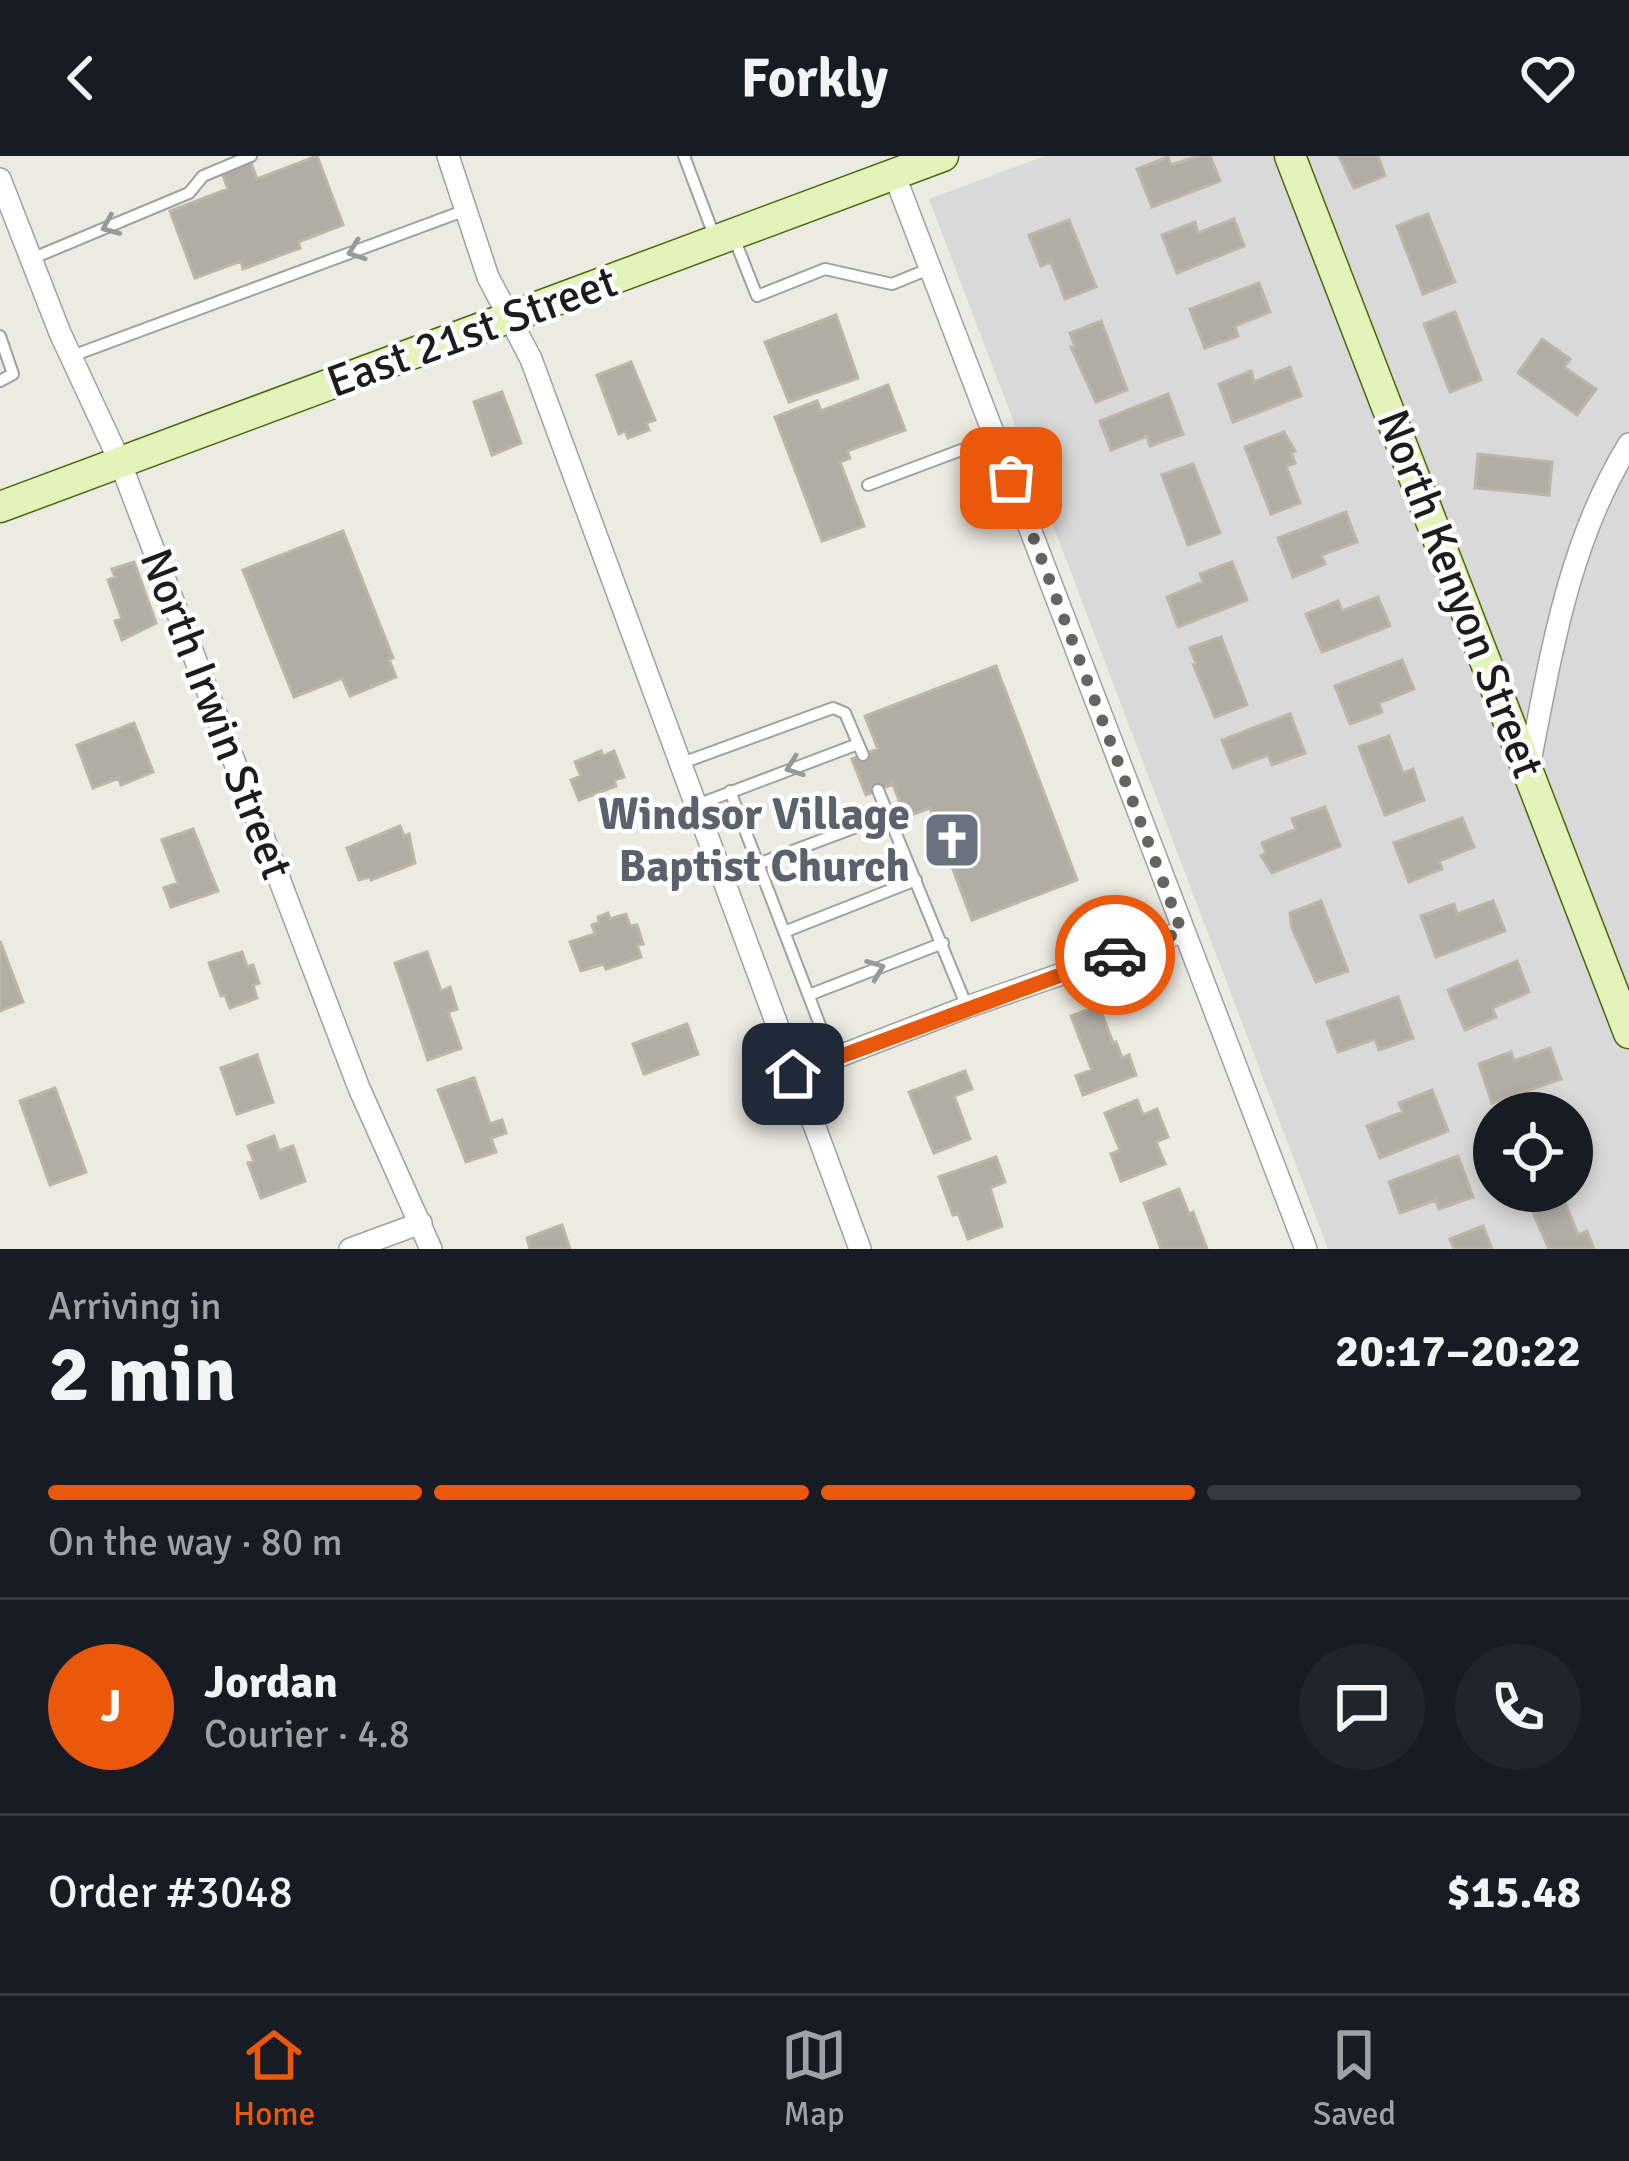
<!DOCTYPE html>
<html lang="en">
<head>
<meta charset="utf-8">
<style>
	:root { --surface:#171b24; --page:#20242c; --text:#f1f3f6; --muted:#9ea1a6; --line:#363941; --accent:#ea580c }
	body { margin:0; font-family:Signika,sans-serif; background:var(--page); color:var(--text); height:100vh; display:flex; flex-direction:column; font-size:45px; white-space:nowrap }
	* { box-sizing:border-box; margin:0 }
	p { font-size:39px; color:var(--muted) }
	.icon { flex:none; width:66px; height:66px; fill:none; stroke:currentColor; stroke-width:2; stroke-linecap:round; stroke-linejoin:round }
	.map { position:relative; height:1093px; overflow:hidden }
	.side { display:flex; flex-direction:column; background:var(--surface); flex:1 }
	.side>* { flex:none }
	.buttons { position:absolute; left:1473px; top:936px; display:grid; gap:24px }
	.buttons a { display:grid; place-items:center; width:120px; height:120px; border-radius:50%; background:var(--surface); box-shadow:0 6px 18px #0003; font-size:60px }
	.pin { position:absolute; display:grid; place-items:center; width:102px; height:102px; color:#fff; margin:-51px; border-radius:24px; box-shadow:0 6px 18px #0006 }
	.courier { position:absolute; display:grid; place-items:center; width:120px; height:120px; margin:-60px; border:9px solid #ea580c; border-radius:50%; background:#fff; color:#222; box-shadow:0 3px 15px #0007 }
	.summary em { font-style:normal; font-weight:800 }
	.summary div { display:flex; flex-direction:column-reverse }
	.summary { display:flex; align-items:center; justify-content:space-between; height:204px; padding:0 48px }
	h1 { font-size:78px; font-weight:800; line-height:90px }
	.bar { display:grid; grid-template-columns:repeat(4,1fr); gap:18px 12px; align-content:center; height:144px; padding:0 48px }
	.bar i { height:15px; border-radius:9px; background:var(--line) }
	.bar .on { background:var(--accent) }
	.bar p { grid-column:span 4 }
	.line { display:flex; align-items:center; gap:30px; padding:0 48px; border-top:3px solid var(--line) }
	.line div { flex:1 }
	.round { display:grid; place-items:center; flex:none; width:126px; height:126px; border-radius:63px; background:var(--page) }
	header { display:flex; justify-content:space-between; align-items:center; height:156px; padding:0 48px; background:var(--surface); font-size:54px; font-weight:800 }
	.dock { display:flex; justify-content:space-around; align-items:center; height:168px; border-top:3px solid var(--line); background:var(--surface); font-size:33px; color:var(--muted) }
	.dock a { display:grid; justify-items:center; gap:6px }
	.dock .on { color:var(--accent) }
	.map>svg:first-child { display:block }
	.residential { fill:#dad9d9; fill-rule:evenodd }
	.building { fill:#b1ada5; stroke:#bdb5a6; stroke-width:3 }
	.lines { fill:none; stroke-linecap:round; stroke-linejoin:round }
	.lane-casing { stroke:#a0a0a0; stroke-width:14 }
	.street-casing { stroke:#a0a0a0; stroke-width:24 }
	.secondary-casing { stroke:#4b680e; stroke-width:33 }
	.lane { stroke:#fff; stroke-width:10 }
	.street { stroke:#fff; stroke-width:21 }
	.secondary { stroke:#e4f3b9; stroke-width:30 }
	.oneway { stroke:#999 }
	.done { stroke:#656461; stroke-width:12; stroke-dasharray:0 21.6 }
	.route { stroke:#ea580c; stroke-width:15 }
	.labels { text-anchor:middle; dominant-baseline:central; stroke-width:9; stroke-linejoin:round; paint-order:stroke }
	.street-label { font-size:45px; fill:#1c1c1c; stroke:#fff }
	.worship-label { font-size:45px; font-weight:bold; fill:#5b616d; stroke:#fff; text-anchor:end }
</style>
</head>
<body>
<header><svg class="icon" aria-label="back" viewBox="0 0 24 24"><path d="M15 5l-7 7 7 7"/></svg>Forkly<svg class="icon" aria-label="heart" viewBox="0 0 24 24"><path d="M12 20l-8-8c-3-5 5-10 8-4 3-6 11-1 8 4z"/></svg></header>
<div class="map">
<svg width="1629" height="1093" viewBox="0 0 1629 1093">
	<rect width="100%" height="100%" fill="#ecebe2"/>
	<!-- residential -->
	<path class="residential" d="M1045,0H1629V1093H1328L929,43ZM1494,957H1572V1035H1494Z"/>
	<!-- building -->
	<path class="building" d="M317,0L343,69L298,86L300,92L243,113L241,105L195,122L170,55L228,33L221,14L250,4L257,23Z
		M1199,0H1210L1220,25L1152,51L1137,13L1168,1L1171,9Z
		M1339,0H1378L1385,20L1354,32Z
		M1428,58L1455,126L1423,138L1397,70Z
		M1234,63L1244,90L1177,117L1162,79L1195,66L1198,77Z
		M1069,64L1096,131L1065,143L1051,106L1041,110L1029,79Z
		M1259,127L1270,156L1235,170L1238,180L1205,192L1190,153Z
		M1455,156L1481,224L1450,236L1424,168Z
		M836,159L858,222L789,246L765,186Z
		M1101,165L1127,234L1096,246L1071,191L1075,190L1070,177Z
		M1542,183L1570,203L1564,211L1596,233L1577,259L1518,217Z
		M631,206L655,264L646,267L649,274L628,282L625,275L619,278L597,219Z
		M1290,211L1301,240L1233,266L1219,228L1251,215L1254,226Z
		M888,229L905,274L847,295L850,302L840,306L864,370L822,385L775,261L817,245L821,255Z
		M502,236L521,287L492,299L474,246Z
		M1168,238L1183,278L1150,290L1147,280L1111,294L1100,265Z
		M1284,276L1295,295L1291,296L1295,307L1286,310L1300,347L1271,358L1245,291Z
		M1478,298L1552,306L1549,339L1475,332Z
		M1193,308L1220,377L1188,389L1162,319Z
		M1346,356L1357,386L1321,399L1325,408L1293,421L1278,382Z
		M343,375L393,502L389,503L396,521L350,540L342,522L294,541L243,414Z
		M134,406L156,467L122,484L115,465L122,463L108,424L115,421L112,413Z
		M1232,406L1247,444L1178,471L1167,441L1203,426L1200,418Z
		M1378,441L1390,470L1322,496L1306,458L1338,445L1342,455Z
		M1221,481L1247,549L1215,561L1193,508L1196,507L1190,492Z
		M1402,504L1414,533L1379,547L1382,556L1350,568L1335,530Z
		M996,510L1077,724L972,764L930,652L905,661L893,628L866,639L852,603L878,593L865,560Z
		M1290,558L1305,597L1272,609L1268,599L1233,612L1222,584Z
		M134,567L153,616L121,629L119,622L93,632L77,589Z
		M1389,580L1403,617L1413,613L1424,644L1385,659L1359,591Z
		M601,595L603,600L614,595L624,621L614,624L616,630L579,644L571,624L581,620L575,606Z
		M1325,651L1340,690L1272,717L1261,700L1266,697L1262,687L1296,673L1292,663Z
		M1462,662L1474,691L1439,705L1442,713L1409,726L1394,687Z
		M400,670L404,680L409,678L415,707L371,724L370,721L359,724L347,692Z
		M193,673L218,735L171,751L164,732L178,727L162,684Z
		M1321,745L1348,815L1316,826L1292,772L1290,757Z
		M1493,745L1505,775L1436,801L1421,760L1454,748L1457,758Z
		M608,757L610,763L626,758L630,770L637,769L643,788L637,789L641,801L606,813L604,808L581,815L570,786L595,778L592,769L599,766L598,761Z
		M0,785L23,846L0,855Z
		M242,796L247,811L253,809L259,827L253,829L257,842L230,852L225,839L221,840L209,807Z
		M427,796L441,835L450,831L457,853L448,856L461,892L428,904L395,807Z
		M1517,805L1529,836L1492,852L1496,861L1465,874L1448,834Z
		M1398,841L1413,882L1379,894L1375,883L1338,896L1327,866Z
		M1099,850L1113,887L1116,886L1122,902L1129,899L1136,919L1083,939L1076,920L1092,914L1071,860Z
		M687,868L698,898L644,918L633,888Z
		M1550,892L1561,923L1492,947L1479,908L1511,896L1514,905Z
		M257,899L273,946L237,958L221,912Z
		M965,915L972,933L954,940L970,983L934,997L909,936Z
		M474,922L490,968L502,964L506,977L491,982L496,996L466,1006L438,934Z
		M55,932L86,1016L50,1029L20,945Z
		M1432,934L1448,975L1380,1002L1367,970L1403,956L1399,947Z
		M1137,944L1143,959L1157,953L1168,981L1156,986L1165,1008L1121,1025L1111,998L1120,994L1105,957Z
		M274,980L279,995L293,990L305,1025L261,1042L248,1007L254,1005L248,990Z
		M1458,1000L1473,1041L1439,1053L1436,1044L1400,1057L1389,1026Z
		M996,1001L1005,1026L990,1032L1002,1070L968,1083L958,1057L953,1059L939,1021Z
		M1179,1033L1189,1058L1193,1056L1207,1093H1161L1144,1047Z
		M1563,1041L1578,1079L1587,1075L1594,1093H1549L1532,1054Z
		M562,1069L570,1093H530L527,1082Z
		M1483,1070L1492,1093H1454L1450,1083Z"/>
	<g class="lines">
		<defs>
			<path id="lane" d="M684,0L715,82
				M734,82L757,140L825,113L892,128L929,113
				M31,103L189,37L203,20L251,0
				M0,180L13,218L0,225
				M72,200L466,54
				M868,329L996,281
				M682,607L833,552L845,557L863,599
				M878,634L967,851
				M730,635L833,903
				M694,650L858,588
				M758,708L888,659
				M784,776L916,724
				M809,839L943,787"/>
			<path id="street" d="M448,0L488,121L531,203L860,1093
				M894,18L1306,1093
				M0,23L60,177L120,306L359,932L431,1093
				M1529,611C1551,499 1568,387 1629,288
				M793,918L967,851L1182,776
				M350,1093L421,1067"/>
			<path id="secondary" d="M1290,0L1629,877
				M0,351L943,0"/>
		</defs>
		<!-- lane casing -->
		<use href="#lane" class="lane-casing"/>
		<!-- street casing -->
		<use href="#street" class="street-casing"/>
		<!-- secondary casing -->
		<use href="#secondary" class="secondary-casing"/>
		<!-- lane -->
		<use href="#lane" class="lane"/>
		<!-- street -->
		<use href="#street" class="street"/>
		<!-- secondary -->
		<use href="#secondary" class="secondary"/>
	</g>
	<!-- one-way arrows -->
	<defs><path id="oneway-chevron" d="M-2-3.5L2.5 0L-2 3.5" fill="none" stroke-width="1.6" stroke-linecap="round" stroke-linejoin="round" transform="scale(3)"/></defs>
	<g class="oneway">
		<use href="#oneway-chevron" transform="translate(110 70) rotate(157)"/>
		<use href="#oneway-chevron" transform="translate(356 95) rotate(160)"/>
		<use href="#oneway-chevron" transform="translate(794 611) rotate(160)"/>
		<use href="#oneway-chevron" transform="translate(876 813) rotate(-21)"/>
	</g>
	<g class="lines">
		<!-- done -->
		<path class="done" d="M1011,322L1182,776L1115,799"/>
		<!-- route -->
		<path class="route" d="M793,918L1115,799"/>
	</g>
	<!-- icons -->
	<defs>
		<symbol id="church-square" viewBox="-11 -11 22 22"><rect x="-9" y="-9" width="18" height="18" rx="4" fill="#6b7280" stroke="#fff"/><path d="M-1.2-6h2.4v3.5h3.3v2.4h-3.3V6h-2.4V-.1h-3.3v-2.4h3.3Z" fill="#fff"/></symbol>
	</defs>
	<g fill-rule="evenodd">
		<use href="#church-square" x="919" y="651" width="66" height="66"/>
	</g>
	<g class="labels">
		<!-- street labels -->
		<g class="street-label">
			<text transform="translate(472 176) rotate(-20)">East 21st Street</text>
			<text transform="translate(1460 438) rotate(69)">North Kenyon Street</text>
			<text transform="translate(216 558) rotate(69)">North Irwin Street</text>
		</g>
		<!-- worship labels -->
		<g class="worship-label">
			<text x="910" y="658">Windsor Village<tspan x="910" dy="52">Baptist Church</tspan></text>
		</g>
	</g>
</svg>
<div class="buttons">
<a><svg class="icon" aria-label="locate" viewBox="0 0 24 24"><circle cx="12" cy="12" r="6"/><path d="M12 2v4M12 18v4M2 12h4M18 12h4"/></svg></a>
</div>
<div class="pin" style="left:1011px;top:322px;background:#ea580c"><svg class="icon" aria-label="bag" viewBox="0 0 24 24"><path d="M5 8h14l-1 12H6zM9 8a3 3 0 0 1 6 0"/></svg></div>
<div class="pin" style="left:793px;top:918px;background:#1f2937"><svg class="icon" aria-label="home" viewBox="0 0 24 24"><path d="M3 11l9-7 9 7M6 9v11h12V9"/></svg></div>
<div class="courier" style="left:1115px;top:799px"><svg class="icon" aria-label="car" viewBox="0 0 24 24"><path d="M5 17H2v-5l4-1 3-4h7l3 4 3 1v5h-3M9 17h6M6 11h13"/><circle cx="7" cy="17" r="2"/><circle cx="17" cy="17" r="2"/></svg></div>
</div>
<section class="side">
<div class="summary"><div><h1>2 min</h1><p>Arriving in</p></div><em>20:17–20:22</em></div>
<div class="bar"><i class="on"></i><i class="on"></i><i class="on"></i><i></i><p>On the way · 80 m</p></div>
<div class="line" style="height:216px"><b class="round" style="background:var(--accent);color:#fff">J</b><div><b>Jordan</b><p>Courier · 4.8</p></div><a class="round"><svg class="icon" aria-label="chat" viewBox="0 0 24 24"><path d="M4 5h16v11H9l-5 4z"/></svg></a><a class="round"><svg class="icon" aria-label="phone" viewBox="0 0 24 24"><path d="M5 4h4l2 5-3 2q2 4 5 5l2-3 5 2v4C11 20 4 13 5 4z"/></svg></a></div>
<div class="line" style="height:156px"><div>Order #3048</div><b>$15.48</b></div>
</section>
<nav class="dock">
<a class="on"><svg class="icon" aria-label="home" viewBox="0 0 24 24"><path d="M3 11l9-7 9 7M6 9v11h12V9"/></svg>Home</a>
<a><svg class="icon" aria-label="map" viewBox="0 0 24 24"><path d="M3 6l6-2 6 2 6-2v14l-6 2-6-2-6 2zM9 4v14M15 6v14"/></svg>Map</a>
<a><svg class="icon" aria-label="saved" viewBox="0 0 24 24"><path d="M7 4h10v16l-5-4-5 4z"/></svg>Saved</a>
</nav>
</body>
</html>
